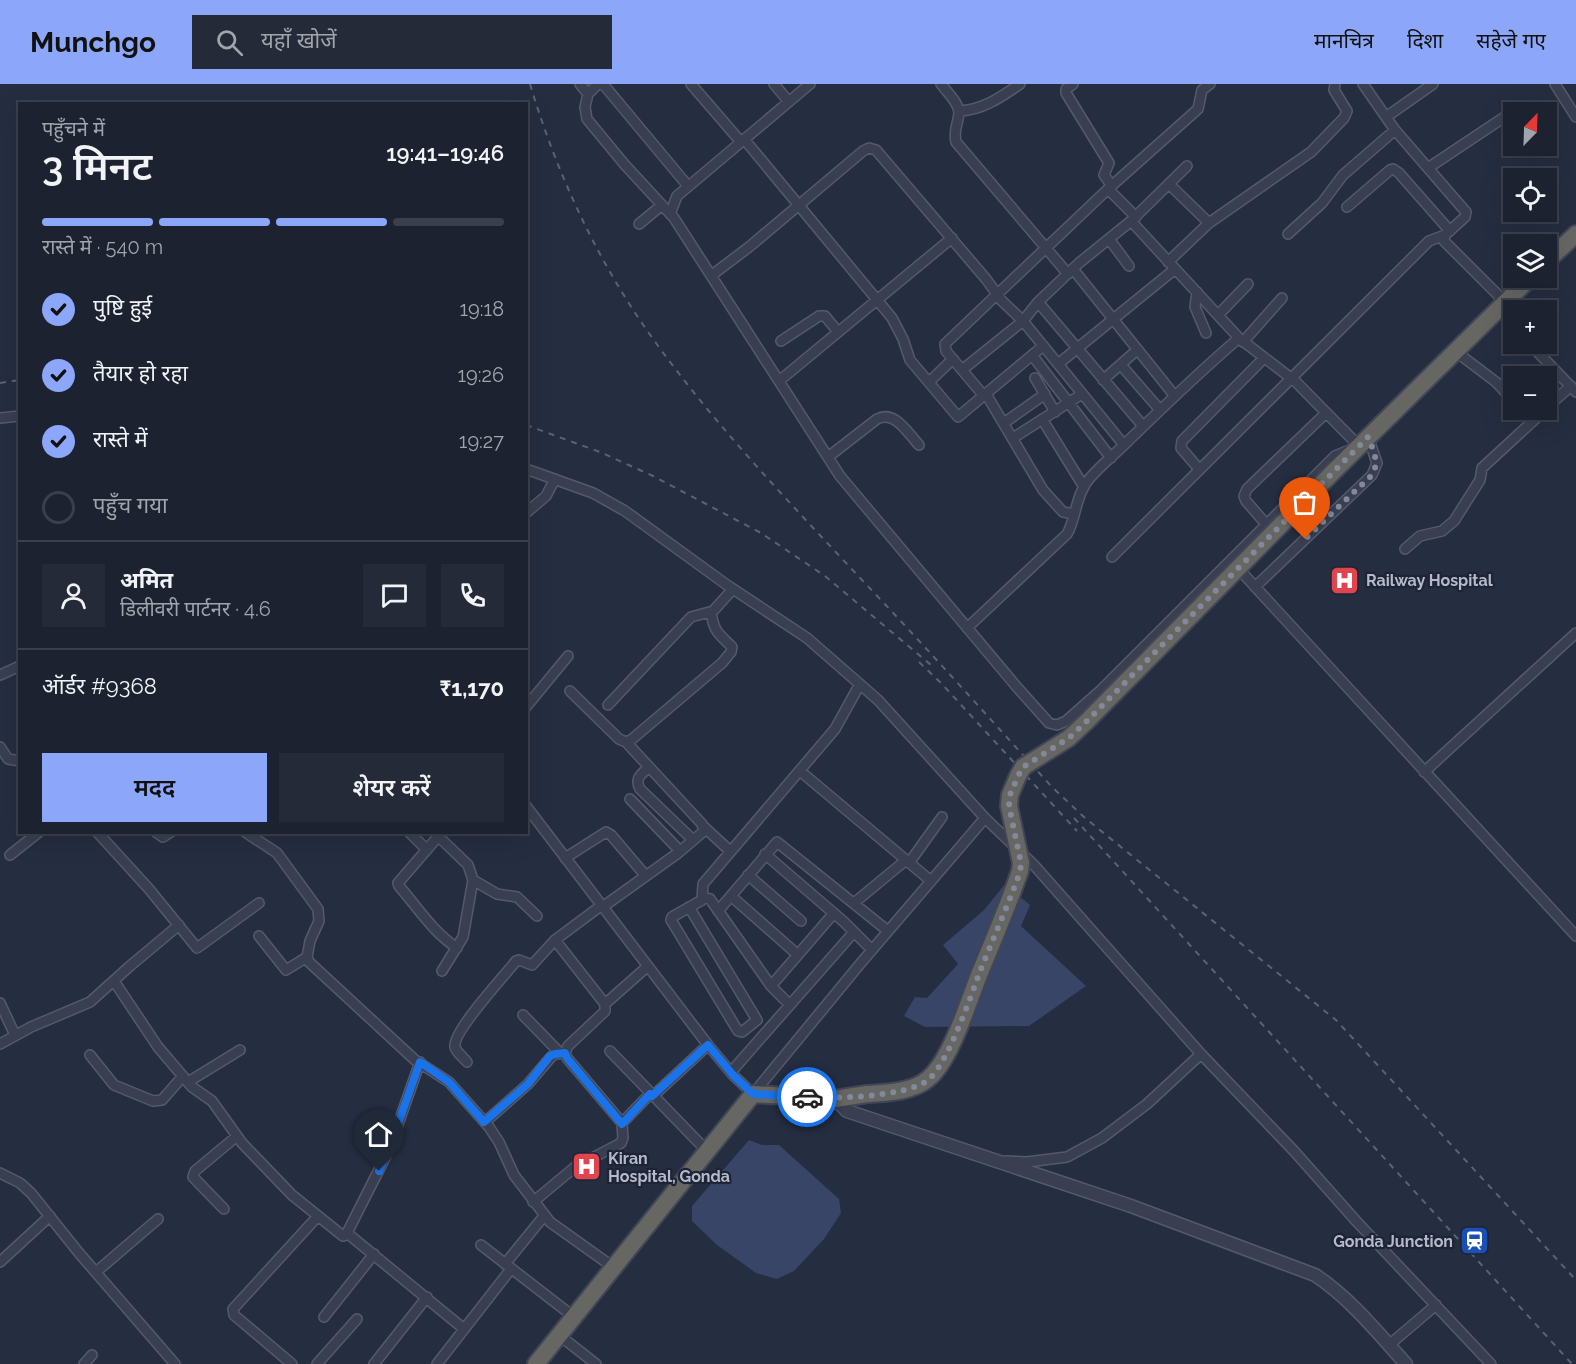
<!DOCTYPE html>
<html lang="hi">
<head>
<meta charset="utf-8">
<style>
	:root { --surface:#1c2230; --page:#252a38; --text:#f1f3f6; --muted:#a0a4ab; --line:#3a3f4c; --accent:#8ca7f9 }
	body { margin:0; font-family:Raleway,"Noto Sans Devanagari",sans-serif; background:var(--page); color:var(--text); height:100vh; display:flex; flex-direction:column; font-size:22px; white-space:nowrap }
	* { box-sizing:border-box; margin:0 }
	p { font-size:20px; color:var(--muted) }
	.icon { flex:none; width:33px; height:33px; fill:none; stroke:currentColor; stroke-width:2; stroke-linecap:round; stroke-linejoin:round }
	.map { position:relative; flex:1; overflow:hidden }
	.details { position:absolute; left:18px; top:18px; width:510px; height:732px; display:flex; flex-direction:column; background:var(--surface); border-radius:0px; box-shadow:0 6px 24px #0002,0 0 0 2px var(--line) }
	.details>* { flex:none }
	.needle { width:39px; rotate:23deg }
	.fabs { position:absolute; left:1503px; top:18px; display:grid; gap:12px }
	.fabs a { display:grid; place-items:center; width:54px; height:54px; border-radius:0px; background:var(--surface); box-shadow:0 6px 24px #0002,0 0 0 2px var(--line); font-size:30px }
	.pin { position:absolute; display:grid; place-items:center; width:51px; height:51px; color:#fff; margin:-62px -26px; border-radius:50% 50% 50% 0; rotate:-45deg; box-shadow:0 0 6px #0007 }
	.pin .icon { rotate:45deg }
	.courier { position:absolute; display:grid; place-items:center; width:60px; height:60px; margin:-30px; border:4px solid #1a73e8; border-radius:50%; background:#fff; color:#222; box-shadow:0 2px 8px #0007 }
	.head em { font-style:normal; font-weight:600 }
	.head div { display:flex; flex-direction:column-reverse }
	.head { display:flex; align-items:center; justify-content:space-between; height:102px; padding:0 24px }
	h1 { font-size:39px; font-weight:600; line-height:45px }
	.bar { display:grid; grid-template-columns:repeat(4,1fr); gap:9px 6px; align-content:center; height:72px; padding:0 24px }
	.bar i { height:8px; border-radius:4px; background:var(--line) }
	.bar .on { background:var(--accent) }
	.bar p { grid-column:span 4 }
	.line { display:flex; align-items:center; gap:15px; padding:0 24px; border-top:2px solid var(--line) }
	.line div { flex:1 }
	.round { display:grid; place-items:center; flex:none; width:63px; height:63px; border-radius:0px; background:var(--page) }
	ol { padding:0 24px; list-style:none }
	li { display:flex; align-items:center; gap:18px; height:66px }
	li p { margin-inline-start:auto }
	li .icon { padding:6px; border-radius:50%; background:var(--accent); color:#111; stroke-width:4 }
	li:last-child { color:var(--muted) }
	li i { width:33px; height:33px; border:3px solid var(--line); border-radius:50% }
	.button { display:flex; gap:12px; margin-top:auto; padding:12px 24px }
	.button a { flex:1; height:69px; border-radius:0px; background:var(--accent); color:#111; font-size:24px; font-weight:600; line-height:69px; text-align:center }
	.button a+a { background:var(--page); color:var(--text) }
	header { display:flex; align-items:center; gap:36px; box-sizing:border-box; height:84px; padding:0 30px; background:var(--accent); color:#111 }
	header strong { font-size:28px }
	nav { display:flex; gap:33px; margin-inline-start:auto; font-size:21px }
	.search { width:420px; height:54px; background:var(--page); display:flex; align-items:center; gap:15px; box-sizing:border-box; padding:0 21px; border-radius:0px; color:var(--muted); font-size:22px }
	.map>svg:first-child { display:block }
	.water { fill:#384567 }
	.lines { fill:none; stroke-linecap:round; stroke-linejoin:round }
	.minor-casing { stroke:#545a6a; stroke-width:12 }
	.tertiary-casing { stroke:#545a6a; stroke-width:15 }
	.trunk-casing { stroke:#414757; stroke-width:20 }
	.minor { stroke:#393f50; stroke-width:9 }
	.tertiary { stroke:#393f50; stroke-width:12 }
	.trunk { stroke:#666663; stroke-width:16 }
	.rail { stroke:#5b6277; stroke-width:2; stroke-dasharray:6 6; stroke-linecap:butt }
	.trunk-bridge-casing { stroke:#414757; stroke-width:20; stroke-linecap:butt }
	.trunk-bridge { stroke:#666663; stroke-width:16 }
	.done { stroke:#83899a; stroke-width:6; stroke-dasharray:0 10.8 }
	.route { stroke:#1a73e8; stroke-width:8 }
	.labels { text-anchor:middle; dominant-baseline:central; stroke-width:4.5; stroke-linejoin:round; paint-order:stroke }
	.poi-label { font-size:16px; font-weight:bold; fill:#b5baca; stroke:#1e2435; text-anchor:start }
</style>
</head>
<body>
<header>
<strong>Munchgo</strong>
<div class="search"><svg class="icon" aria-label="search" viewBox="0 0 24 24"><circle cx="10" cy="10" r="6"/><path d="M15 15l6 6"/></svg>यहाँ खोजें</div>
<nav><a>मानचित्र</a><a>दिशा</a><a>सहेजे गए</a></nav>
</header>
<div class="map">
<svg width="1576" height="1280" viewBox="0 0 1576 1280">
	<rect width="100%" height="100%" fill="#252d40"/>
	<!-- water -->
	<path class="water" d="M1005,800L1030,821L1021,842L1086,902L1029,942L925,943L904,932L915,913L927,914L958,880L943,861L984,826Z
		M749,1056L762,1061H779L839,1115L841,1129L824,1155L794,1187L777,1195L756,1189L717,1161L692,1137V1122Z"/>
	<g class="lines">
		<defs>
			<path id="minor" d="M580,0L588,10
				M598,0L588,10L585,23L587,35L625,81L674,134L840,392L1016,602L1049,639L1057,641L1066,637L1101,606L1335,372L1359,362L1296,298L1239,254L1131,137
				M603,0L688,102
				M691,0L741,58
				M774,0L789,18
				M941,0C947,8 959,19 959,29C958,40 953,47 956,58L1068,190
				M1073,0L1066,5V9L1109,79L1104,91L1112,102
				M1363,0L1395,46L1466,128L1465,133L1445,151L1444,157L1505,218
				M1555,0L1576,33
				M959,27C983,26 1001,13 1020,0
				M1386,33L1433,0
				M744,55L892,234L903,255L910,276L958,333L1043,262
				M1428,84L1515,26
				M1169,100L1209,139
				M1108,105L1198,25L1202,6L1210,0
				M1347,123L1390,86L1393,85L1399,89L1450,147
				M670,130L677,112L810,0
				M639,140L662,121
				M1288,150L1322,119L1343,91L1395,46
				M1109,155L1129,182
				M1168,178L1209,139L1311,68L1344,34L1347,27L1334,6L1335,0
				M1073,185L1174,311
				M712,191L749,163L863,67L869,64L876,66L986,195L1002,217L1023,237L1124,361
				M1197,208L1195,223L1206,249
				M1038,218L1143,342
				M1498,225L1514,242
				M1218,231L1248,200
				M781,257L819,232H825L838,248
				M1243,258L1282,214
				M1530,260L1576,308
				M1455,267L1496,298L1514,317
				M1032,271L1111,374
				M1058,280L1175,185
				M1121,281L1160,326
				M962,286L1023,237L1038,218L1079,179L1131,137L1187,82
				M1035,294L1055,328
				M1103,296L1137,266
				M779,297L952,154
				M929,298L953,275
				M986,310L1043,406L1063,428L1074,430
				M984,312L946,267L945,260L1108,105L1136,133
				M1546,324L1571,302
				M1521,326L1532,338
				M0,334L20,332
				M1042,335L1084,403
				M1004,339L1045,310
				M1013,354L1082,310
				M828,373L877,335C895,326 907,348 919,361
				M526,385L593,409L625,427L727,501L807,554L878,616L985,734L1033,780L1201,970L1147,1020L1102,1054L1067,1073L1027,1078L1006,1077
				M1199,385L1181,364L1182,357L1264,274
				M526,429L546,412L555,395
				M1266,440L1246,417L1244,412L1247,405L1326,329
				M1405,465L1420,452L1442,447L1454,437L1480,396L1482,384L1545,326
				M1112,473L1429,157L1445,151
				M1236,482L1576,852
				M1255,503L1372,391L1377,379L1368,353
				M967,544L1067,450C1076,435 1075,415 1086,399C1096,385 1112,373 1125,360C1162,324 1199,288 1239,254
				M0,591L20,582
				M570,607L619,655L626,658L631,656L722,579L731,568L732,563C718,549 714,548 711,528
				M608,621L691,533L713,527L733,505
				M526,623L568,572
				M0,663L8,675L20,677
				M649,683C642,690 634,694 640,705L693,756
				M800,687L931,797
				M1424,688L1576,549
				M630,715L680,767
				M526,722L708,961L733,991L753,1010L860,880L985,734
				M703,742L730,767
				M97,748L149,805L197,864L259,819
				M156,748L163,753L171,748
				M245,748L277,769L318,825L319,837L310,857L307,873L309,878L415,976L449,998L489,1043L499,1058L514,1091L550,1138L613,1183
				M409,748L427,766
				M442,748L398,799L399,802C418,824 432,847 457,864
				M439,753L468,781L473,796L463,853L442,887
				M765,770L844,838L872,866
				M10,771L39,748
				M565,774L606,748L611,751L645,791
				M909,779L942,733
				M748,791L801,837
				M473,796L497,810L517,813L537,832
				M731,812L798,871
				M702,816L703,800L835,645L860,600
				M854,819L906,776
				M604,822L678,769L704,747L702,740L626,658
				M689,823L757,936L742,948L738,947L671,836L672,833L702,816L705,814L710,815L771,902L790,921
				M718,827L777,758L888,847
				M259,852L286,886L307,873
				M555,856L605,920V927L602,930L568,962L565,969L567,974L622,1039
				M114,897L158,963L192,1003L212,1017L242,1059L292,1111L343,1152L346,1151L389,1066L420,978
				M771,902L834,829
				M0,919L15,951
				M605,920L648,882
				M523,931L560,969
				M0,960L31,943L90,918L130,882L179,841
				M610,967L707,1067
				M1201,970L1294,1067L1357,1138L1491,1280
				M90,971L114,1001L153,1017L162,1016L183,992
				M467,978C464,974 456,968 455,963C452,948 505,891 516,877L519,876L532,881L555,856L602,821
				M731,988L854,848
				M188,998L240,966
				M653,1012L708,961
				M485,1038L528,1000L551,973L555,970L565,969
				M0,1089L20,1099L31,1109L79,1169L175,1280
				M533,1118L575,1083L621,1059L623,1054L622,1039L650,1010
				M224,1125L193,1093L195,1087L237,1052
				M347,1149L464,1245
				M481,1161L574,1233
				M0,1178L50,1132
				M505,1180L544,1132
				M96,1188L158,1135
				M324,1233L374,1170
				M559,1251L596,1280
				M1389,1261L1436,1221
				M84,1280L92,1271
				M292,1280L234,1231L233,1225L318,1132
				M317,1280L357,1235
				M374,1280L427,1213
				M437,1280L511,1185"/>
			<path id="tertiary" d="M835,1015L847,1027L1131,1122L1315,1191C1350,1214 1378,1249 1406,1280"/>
			<path id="trunk" d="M1546,178L1576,150
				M1337,384L1530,194
				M536,1280L753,1010L835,1015L867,1010"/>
		</defs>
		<!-- minor casing -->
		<use href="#minor" class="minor-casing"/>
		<!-- tertiary casing -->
		<use href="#tertiary" class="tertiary-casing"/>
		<!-- trunk casing -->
		<use href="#trunk" class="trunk-casing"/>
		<!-- minor -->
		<use href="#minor" class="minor"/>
		<!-- tertiary -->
		<use href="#tertiary" class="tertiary"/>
		<!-- trunk -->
		<use href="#trunk" class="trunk"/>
		<!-- rail -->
		<path class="rail" d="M530,0C556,87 594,170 646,245C709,335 787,416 862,496C927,564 989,634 1052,703L1085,734L1336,936L1576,1196
			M0,299L20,296
			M526,341L600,368L653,392L761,449L825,492L931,581
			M919,578L941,599L1077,747
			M1074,734L1572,1280"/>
		<defs>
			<path id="trunk-bridge" d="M867,1010C886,1009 914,1008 929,994C951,975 968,919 979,891C993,857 1008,822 1020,787L1021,779L1009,722L1010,711L1018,692L1023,683L1069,654L1087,637L1337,384"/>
		</defs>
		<!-- trunk-bridge casing -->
		<use href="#trunk-bridge" class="trunk-bridge-casing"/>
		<!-- trunk-bridge -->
		<use href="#trunk-bridge" class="trunk-bridge"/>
	</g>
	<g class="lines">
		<!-- done -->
		<path class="done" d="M807,1013C835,1015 906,1013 928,996C948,980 971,911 981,885C994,853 1008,821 1020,788L1021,779L1009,722L1010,711L1018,692L1023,683L1069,654L1087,637L1368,353C1373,366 1380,378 1372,391L1305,455"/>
		<!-- route -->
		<path class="route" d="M379,1087L389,1065L420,978L449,998L484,1038L528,1000L550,972L555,970L565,969L567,974L622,1040L650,1010L652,1012L708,961L733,991L753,1010L807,1013"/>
	</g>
	<!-- icons -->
	<defs>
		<symbol id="hospital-square" viewBox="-11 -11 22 22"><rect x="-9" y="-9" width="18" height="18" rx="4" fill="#e0444e" stroke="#1e2435"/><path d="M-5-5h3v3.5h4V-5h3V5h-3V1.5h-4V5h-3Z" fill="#fff"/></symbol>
		<symbol id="station-square" viewBox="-11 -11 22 22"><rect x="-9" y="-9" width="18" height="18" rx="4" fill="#1a4fb4" stroke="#1e2435"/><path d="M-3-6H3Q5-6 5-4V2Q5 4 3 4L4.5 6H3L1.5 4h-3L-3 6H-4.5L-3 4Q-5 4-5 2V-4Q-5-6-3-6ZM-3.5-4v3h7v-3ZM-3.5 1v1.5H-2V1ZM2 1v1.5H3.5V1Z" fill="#fff"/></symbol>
	</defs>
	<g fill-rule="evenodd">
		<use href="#hospital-square" x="1328" y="480" width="33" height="33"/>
		<use href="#hospital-square" x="570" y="1066" width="33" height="33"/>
		<use href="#station-square" x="1458" y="1140" width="33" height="33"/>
	</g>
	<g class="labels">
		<!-- poi labels -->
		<g class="poi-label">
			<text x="1366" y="496">Railway Hospital</text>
			<text x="608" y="1074">Kiran<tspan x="608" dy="18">Hospital, Gonda</tspan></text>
			<text x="1453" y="1157" text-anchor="end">Gonda Junction</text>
		</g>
	</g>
</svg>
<div class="fabs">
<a><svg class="needle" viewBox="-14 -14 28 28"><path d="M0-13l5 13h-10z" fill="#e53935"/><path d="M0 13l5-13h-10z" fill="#a0a4ab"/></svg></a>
<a><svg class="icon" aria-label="locate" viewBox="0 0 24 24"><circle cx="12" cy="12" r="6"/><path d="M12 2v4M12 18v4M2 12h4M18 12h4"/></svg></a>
<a><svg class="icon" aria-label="layers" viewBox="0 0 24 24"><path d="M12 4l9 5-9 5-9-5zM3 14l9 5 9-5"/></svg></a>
<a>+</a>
<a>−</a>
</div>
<div class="pin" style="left:1305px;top:455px;background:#ea580c"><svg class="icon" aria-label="bag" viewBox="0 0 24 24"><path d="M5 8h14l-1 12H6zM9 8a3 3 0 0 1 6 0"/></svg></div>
<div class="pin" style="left:379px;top:1087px;background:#1f2937"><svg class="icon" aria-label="home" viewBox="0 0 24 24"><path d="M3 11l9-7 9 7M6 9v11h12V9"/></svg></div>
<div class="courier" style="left:807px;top:1013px"><svg class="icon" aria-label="car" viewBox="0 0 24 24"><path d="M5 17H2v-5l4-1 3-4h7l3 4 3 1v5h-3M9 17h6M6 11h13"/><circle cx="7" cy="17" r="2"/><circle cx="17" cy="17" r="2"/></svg></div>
<section class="details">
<div class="head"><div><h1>3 मिनट</h1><p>पहुँचने में</p></div><em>19:41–19:46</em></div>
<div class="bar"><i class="on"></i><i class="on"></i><i class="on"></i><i></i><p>रास्ते में · 540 m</p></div>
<ol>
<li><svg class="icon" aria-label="check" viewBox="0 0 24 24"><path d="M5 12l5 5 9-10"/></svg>पुष्टि हुई<p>19:18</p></li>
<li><svg class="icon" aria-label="check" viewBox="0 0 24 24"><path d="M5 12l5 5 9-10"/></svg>तैयार हो रहा<p>19:26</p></li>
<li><svg class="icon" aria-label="check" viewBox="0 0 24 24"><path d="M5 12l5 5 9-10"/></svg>रास्ते में<p>19:27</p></li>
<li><i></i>पहुँच गया</li>
</ol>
<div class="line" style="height:108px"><a class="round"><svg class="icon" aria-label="person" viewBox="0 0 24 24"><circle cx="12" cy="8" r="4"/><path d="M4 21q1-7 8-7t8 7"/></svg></a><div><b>अमित</b><p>डिलीवरी पार्टनर · 4.6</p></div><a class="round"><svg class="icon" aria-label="chat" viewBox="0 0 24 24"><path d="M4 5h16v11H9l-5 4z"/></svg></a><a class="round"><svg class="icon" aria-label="phone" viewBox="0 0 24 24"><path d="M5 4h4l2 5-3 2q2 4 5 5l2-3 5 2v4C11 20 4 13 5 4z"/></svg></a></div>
<div class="line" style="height:78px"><div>ऑर्डर #9368</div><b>₹1,170</b></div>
<div class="button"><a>मदद</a><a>शेयर करें</a></div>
</section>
</div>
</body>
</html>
